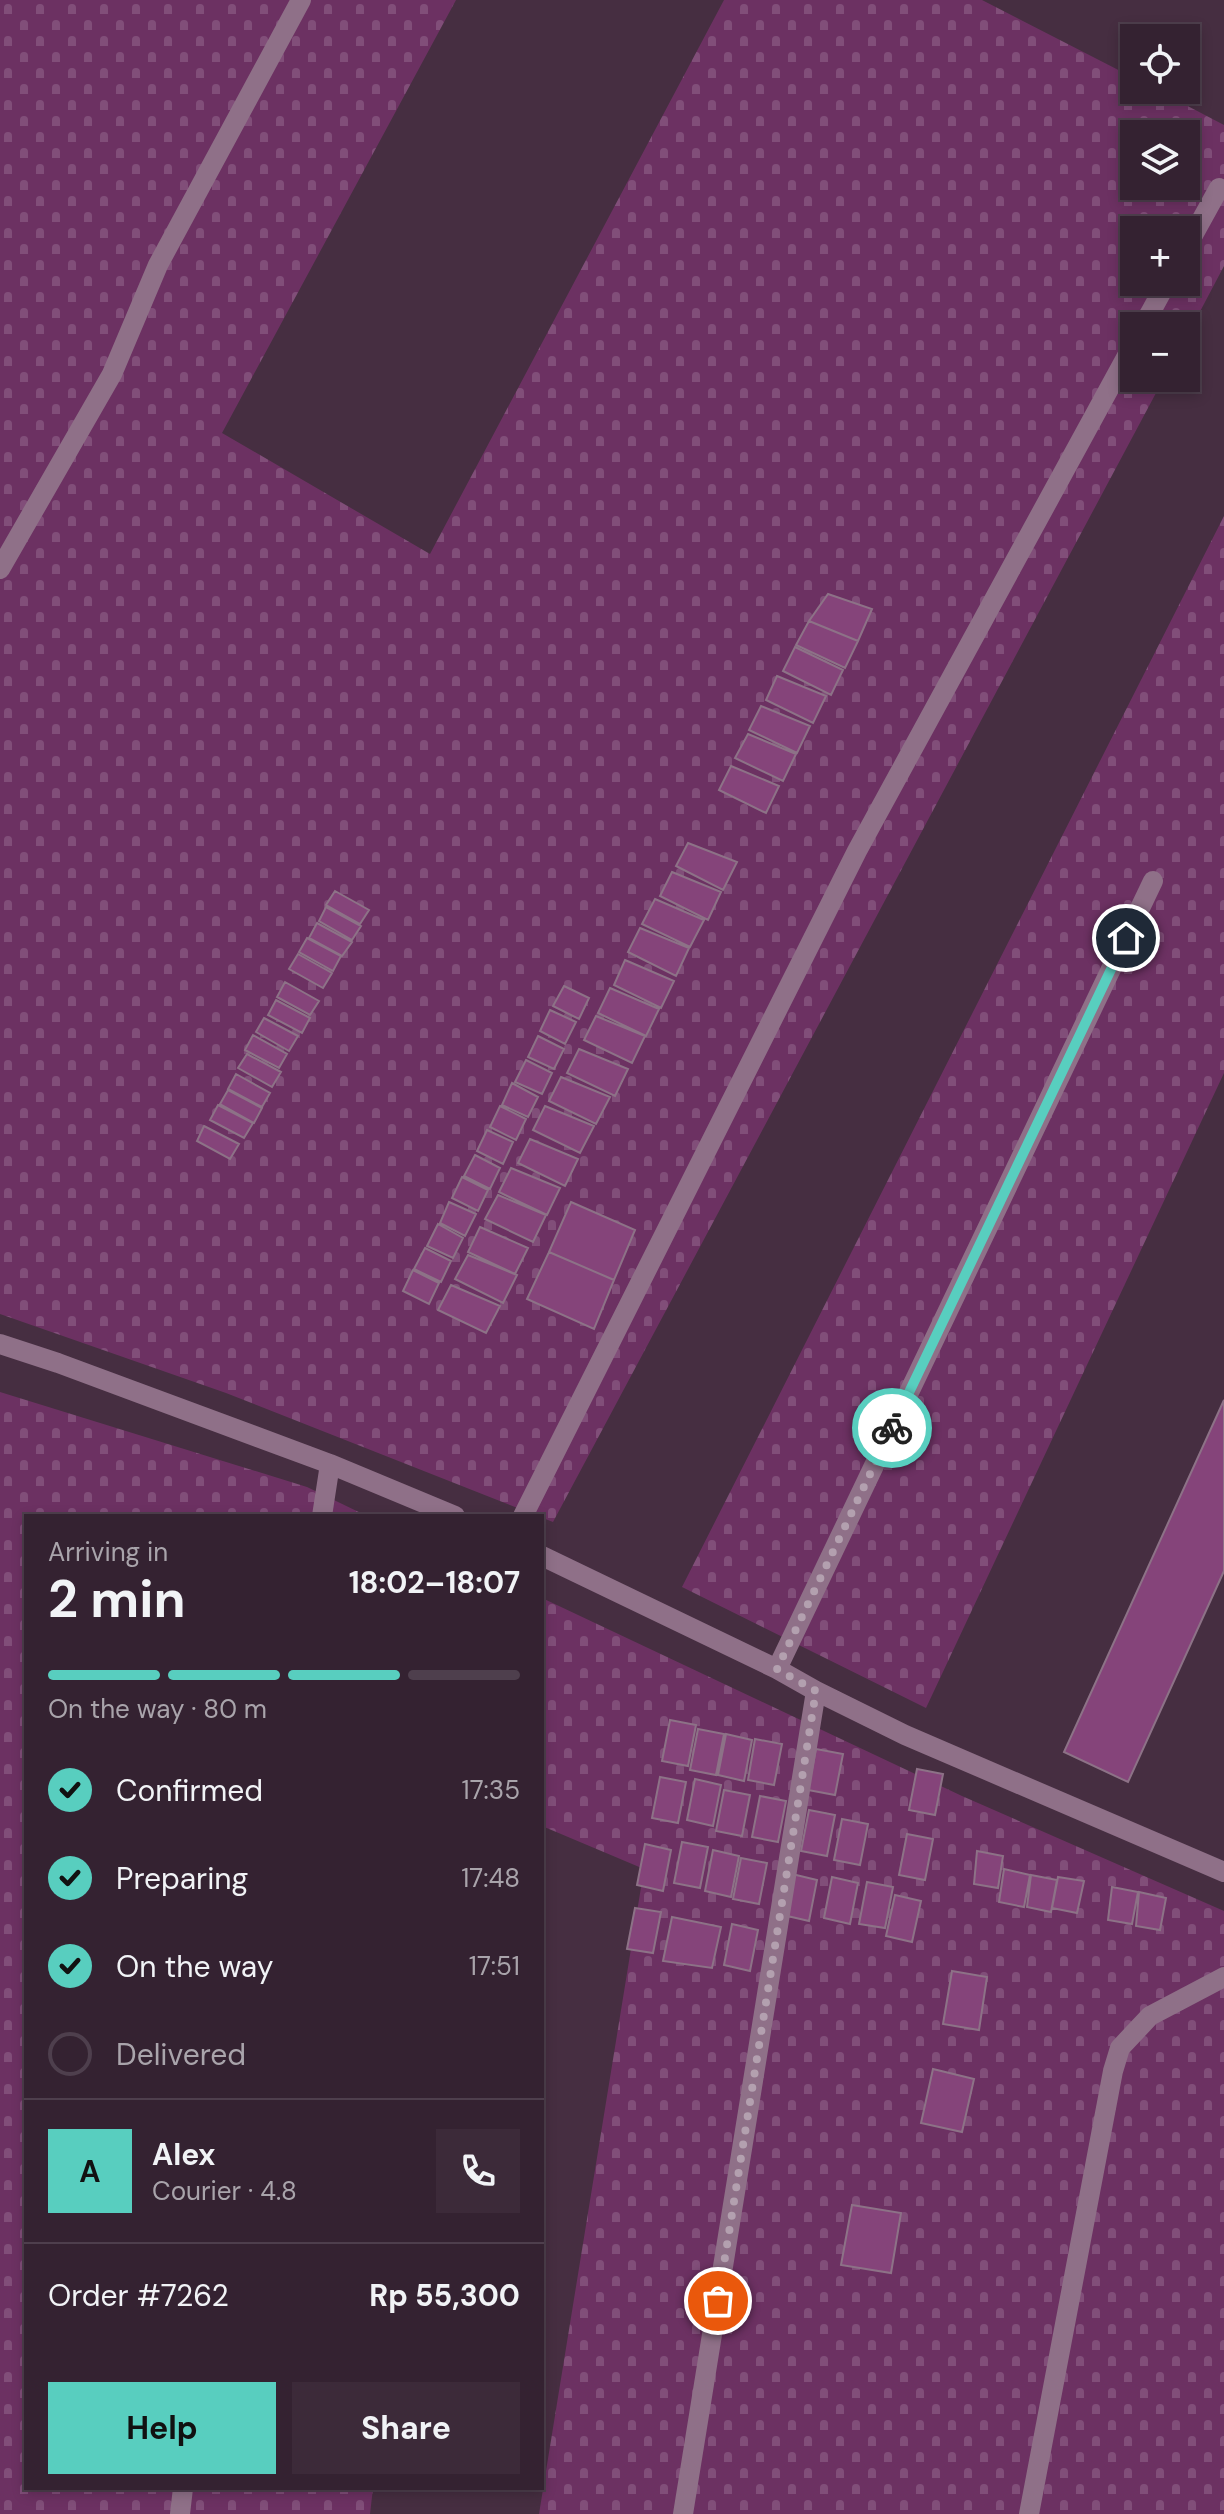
<!DOCTYPE html>
<html lang="en">
<head>
<meta charset="utf-8">
<style>
	:root { --surface:#342231; --page:#3c2a39; --text:#f1f3f6; --muted:#a9a4ab; --line:#4e3f4d; --accent:#58cebf }
	body { margin:0; font-family:"DM Sans",sans-serif; background:var(--page); color:var(--text); height:100vh; display:flex; flex-direction:column; font-size:30px; white-space:nowrap }
	* { box-sizing:border-box; margin:0 }
	p { font-size:26px; color:var(--muted) }
	.icon { flex:none; width:44px; height:44px; fill:none; stroke:currentColor; stroke-width:2; stroke-linecap:round; stroke-linejoin:round }
	.map { position:relative; flex:1; overflow:hidden }
	.panel { position:absolute; left:24px; top:1514px; width:520px; height:976px; display:flex; flex-direction:column; background:var(--surface); border-radius:0px; box-shadow:0 4px 12px #0003,0 0 0 2px var(--line) }
	.panel>* { flex:none }
	.tools { position:absolute; left:1120px; top:24px; display:grid; gap:16px }
	.tools a { display:grid; place-items:center; width:80px; height:80px; border-radius:0px; background:var(--surface); box-shadow:0 4px 12px #0003,0 0 0 2px var(--line); font-size:40px }
	.pin { position:absolute; display:grid; place-items:center; width:68px; height:68px; color:#fff; margin:-34px; border:4px solid #fff; border-radius:50%; box-shadow:0 2px 8px #0007 }
	.courier { position:absolute; display:grid; place-items:center; width:80px; height:80px; margin:-40px; border:6px solid #58cebf; border-radius:50%; background:#fff; color:#222; box-shadow:0 2px 10px #0007 }
	.headline em { font-style:normal; font-weight:700 }
	.headline div { display:flex; flex-direction:column-reverse }
	.headline { display:flex; align-items:center; justify-content:space-between; height:136px; padding:0 24px }
	h1 { font-size:52px; font-weight:700; line-height:60px }
	.bar { display:grid; grid-template-columns:repeat(4,1fr); gap:12px 8px; align-content:center; height:96px; padding:0 24px }
	.bar i { height:10px; border-radius:6px; background:var(--line) }
	.bar .current { background:var(--accent) }
	.bar p { grid-column:span 4 }
	.line { display:flex; align-items:center; gap:20px; padding:0 24px; border-top:2px solid var(--line) }
	.line div { flex:1 }
	.round { display:grid; place-items:center; flex:none; width:84px; height:84px; border-radius:0px; background:var(--page) }
	ol { padding:0 24px; list-style:none }
	li { display:flex; align-items:center; gap:24px; height:88px }
	li p { margin-inline-start:auto }
	li .icon { padding:8px; border-radius:50%; background:var(--accent); color:#111; stroke-width:4 }
	li:last-child { color:var(--muted) }
	li i { width:44px; height:44px; border:4px solid var(--line); border-radius:50% }
	.primary-button { display:flex; gap:16px; margin-top:auto; padding:16px 24px }
	.primary-button a { flex:1; height:92px; border-radius:0px; background:var(--accent); color:#111; font-size:32px; font-weight:700; line-height:92px; text-align:center }
	.primary-button a+a { background:var(--page); color:var(--text) }
	.map>svg:first-child { display:block }
	.cemetery { fill:url(#cemetery-stones); fill-rule:evenodd }
	.building { fill:#85447a; stroke:#8d7287; stroke-width:2 }
	.lines { fill:none; stroke-linecap:round; stroke-linejoin:round }
	.minor { stroke:#8f7088; stroke-width:20 }
	.done { stroke:#b3a0af; stroke-width:8; stroke-dasharray:0 14.4 }
	.route { stroke:#58cebf; stroke-width:10 }
</style>
</head>
<body>
<div class="map">
<svg width="1224" height="2514" viewBox="0 0 1224 2514">
	<defs>
		<pattern id="cemetery-stones" width="16" height="16" patternUnits="userSpaceOnUse" patternTransform="scale(2)"><rect width="16" height="16" fill="#6c3162"/><path d="M2 7V4a2 2 0 0 1 4 0v3zM10 15v-3a2 2 0 0 1 4 0v3z" fill="#814e79"/></pattern>
	</defs>
	<rect width="100%" height="100%" fill="#462e41"/>
	<!-- cemetery -->
	<path class="cemetery" d="M0,0H456L222,433L430,554L724,0H982L1134,78V90H1157L1224,125V266L1186,338V326H1134V378H1164L553,1522L226,1393L0,1314ZM1134,134H1186V186H1134ZM1134,230H1186V282H1134Z
		M1224,516V1073L926,1708L682,1587Z
		M0,1392L307,1487L367,1516H26V2488H373L370,2514H0Z
		M542,1598L962,1796L1224,1911V2514H539L644,1869L542,1826Z"/>
	<!-- building -->
	<path class="building" d="M828,594L872,609L858,641L809,621Z
		M809,621L858,641L845,668L796,645Z
		M795,647L843,670L831,695L783,671Z
		M777,676L826,696L813,723L766,700Z
		M761,706L810,726L797,753L749,730Z
		M748,734L796,754L783,781L735,758Z
		M731,766L779,786L766,813L719,790Z
		M688,843L737,862L723,890L676,866Z
		M672,872L721,892L708,920L660,896Z
		M335,891L369,910L360,924L326,905Z
		M655,899L704,920L690,947L642,924Z
		M326,907L361,926L352,940L319,921Z
		M317,923L352,942L342,956L309,938Z
		M640,928L689,948L676,976L628,952Z
		M307,938L341,956L333,971L299,952Z
		M298,954L332,973L323,988L289,969Z
		M625,960L674,981L661,1008L614,985Z
		M285,982L319,1001L310,1015L277,997Z
		M564,986L589,998L579,1019L553,1006Z
		M610,988L659,1009L646,1036L598,1013Z
		M276,1000L310,1018L302,1033L268,1015Z
		M550,1010L576,1022L565,1044L540,1031Z
		M596,1016L645,1036L632,1063L584,1040Z
		M264,1018L298,1036L289,1051L256,1032Z
		M253,1035L287,1054L279,1068L245,1050Z
		M538,1036L564,1049L554,1069L528,1057Z
		M579,1049L628,1069L615,1096L567,1073Z
		M247,1054L281,1072L272,1087L238,1068Z
		M526,1060L552,1073L542,1094L515,1082Z
		M236,1074L270,1093L262,1107L228,1089Z
		M561,1077L610,1097L596,1124L549,1101Z
		M512,1083L538,1097L528,1117L502,1105Z
		M228,1090L262,1108L254,1123L220,1104Z
		M218,1105L253,1123L244,1138L210,1120Z
		M500,1106L526,1119L516,1140L490,1127Z
		M545,1106L594,1126L580,1153L533,1130Z
		M204,1126L239,1144L230,1159L197,1141Z
		M487,1130L513,1142L503,1164L477,1151Z
		M530,1139L578,1159L565,1186L518,1163Z
		M475,1155L500,1168L490,1189L464,1176Z
		M511,1168L560,1188L547,1215L499,1192Z
		M462,1177L488,1190L478,1211L452,1198Z
		M498,1195L546,1215L533,1242L485,1219Z
		M449,1202L476,1214L465,1236L440,1223Z
		M571,1202L635,1230L614,1280L549,1252Z
		M438,1224L463,1238L453,1258L427,1246Z
		M480,1227L528,1248L515,1274L468,1252Z
		M425,1248L451,1261L441,1282L414,1269Z
		M549,1252L614,1280L594,1329L527,1299Z
		M468,1255L517,1275L503,1303L455,1279Z
		M413,1270L439,1283L429,1304L403,1291Z
		M451,1285L500,1306L486,1333L438,1310Z
		M1224,1400V1571L1128,1782L1064,1752Z
		M670,1720L696,1725L688,1766L662,1761Z
		M698,1729L724,1734L716,1775L690,1770Z
		M726,1734L752,1740L744,1781L718,1775Z
		M755,1739L782,1744L774,1785L748,1780Z
		M816,1749L843,1754L835,1795L808,1790Z
		M917,1769L943,1774L935,1815L909,1810Z
		M660,1777L686,1782L678,1823L652,1818Z
		M695,1779L721,1785L713,1826L687,1820Z
		M724,1790L750,1795L742,1836L716,1831Z
		M760,1796L786,1801L778,1842L752,1837Z
		M809,1810L835,1815L827,1856L801,1851Z
		M842,1819L868,1824L860,1865L834,1860Z
		M907,1834L933,1839L925,1880L899,1875Z
		M682,1842L708,1847L700,1888L674,1883Z
		M645,1844L671,1850L663,1891L637,1885Z
		M713,1850L739,1856L731,1897L705,1891Z
		M977,1851L1003,1856L998,1888L974,1884Z
		M741,1858L767,1863L759,1904L733,1899Z
		M1004,1869L1030,1875L1024,1907L999,1902Z
		M792,1874L817,1880L809,1921L783,1915Z
		M1031,1875L1057,1880L1051,1912L1027,1907Z
		M832,1877L858,1883L850,1924L824,1918Z
		M1058,1877L1084,1881L1077,1913L1052,1908Z
		M867,1882L893,1887L885,1928L859,1924Z
		M1112,1887L1138,1892L1132,1924L1108,1920Z
		M1139,1892L1166,1898L1160,1930L1136,1926Z
		M895,1895L921,1901L912,1942L886,1936Z
		M635,1908L661,1912L653,1953L627,1949Z
		M672,1917L721,1927L712,1968L663,1961Z
		M732,1924L758,1930L750,1971L724,1965Z
		M952,1971L987,1977L979,2030L943,2024Z
		M933,2069L974,2079L962,2132L921,2123Z
		M852,2205L901,2213L891,2273L841,2265Z"/>
	<g class="lines">
		<!-- minor -->
		<path class="minor" d="M1186,248L1219,188
			M1143,326L1167,282
			M0,569L112,374L158,265L301,0
			M0,1344L58,1363L330,1464L455,1516
			M322,1516L330,1464
			M523,1516L857,851L1134,343
			M542,1556L777,1669L816,1691L905,1735L1224,1872
			M777,1669L1153,881
			M180,2514L183,2488
			M683,2514L816,1691
			M1029,2514L1113,2071L1120,2048L1150,2016L1224,1977"/>
	</g>
	<g class="lines">
		<!-- done -->
		<path class="done" d="M718,2301L816,1691L777,1669L892,1428"/>
		<!-- route -->
		<path class="route" d="M892,1428L1126,938"/>
	</g>
</svg>
<div class="tools">
<a><svg class="icon" aria-label="locate" viewBox="0 0 24 24"><circle cx="12" cy="12" r="6"/><path d="M12 2v4M12 18v4M2 12h4M18 12h4"/></svg></a>
<a><svg class="icon" aria-label="layers" viewBox="0 0 24 24"><path d="M12 4l9 5-9 5-9-5zM3 14l9 5 9-5"/></svg></a>
<a>+</a>
<a>−</a>
</div>
<div class="pin" style="left:718px;top:2301px;background:#ea580c"><svg class="icon" aria-label="bag" viewBox="0 0 24 24"><path d="M5 8h14l-1 12H6zM9 8a3 3 0 0 1 6 0"/></svg></div>
<div class="pin" style="left:1126px;top:938px;background:#1f2937"><svg class="icon" aria-label="home" viewBox="0 0 24 24"><path d="M3 11l9-7 9 7M6 9v11h12V9"/></svg></div>
<div class="courier" style="left:892px;top:1428px"><svg class="icon" aria-label="bike" viewBox="0 0 24 24"><circle cx="6" cy="16" r="4"/><circle cx="18" cy="16" r="4"/><path d="M6 16l4-8h5l3 8M10 8l3 8H6M13 5h3"/></svg></div>
<section class="panel">
<div class="headline"><div><h1>2 min</h1><p>Arriving in</p></div><em>18:02–18:07</em></div>
<div class="bar"><i class="current"></i><i class="current"></i><i class="current"></i><i></i><p>On the way · 80 m</p></div>
<ol>
<li><svg class="icon" aria-label="check" viewBox="0 0 24 24"><path d="M5 12l5 5 9-10"/></svg>Confirmed<p>17:35</p></li>
<li><svg class="icon" aria-label="check" viewBox="0 0 24 24"><path d="M5 12l5 5 9-10"/></svg>Preparing<p>17:48</p></li>
<li><svg class="icon" aria-label="check" viewBox="0 0 24 24"><path d="M5 12l5 5 9-10"/></svg>On the way<p>17:51</p></li>
<li><i></i>Delivered</li>
</ol>
<div class="line" style="height:144px"><b class="round" style="background:var(--accent);color:#111">A</b><div><b>Alex</b><p>Courier · 4.8</p></div><a class="round"><svg class="icon" aria-label="phone" viewBox="0 0 24 24"><path d="M5 4h4l2 5-3 2q2 4 5 5l2-3 5 2v4C11 20 4 13 5 4z"/></svg></a></div>
<div class="line" style="height:104px"><div>Order #7262</div><b>Rp 55,300</b></div>
<div class="primary-button"><a>Help</a><a>Share</a></div>
</section>
</div>
</body>
</html>
